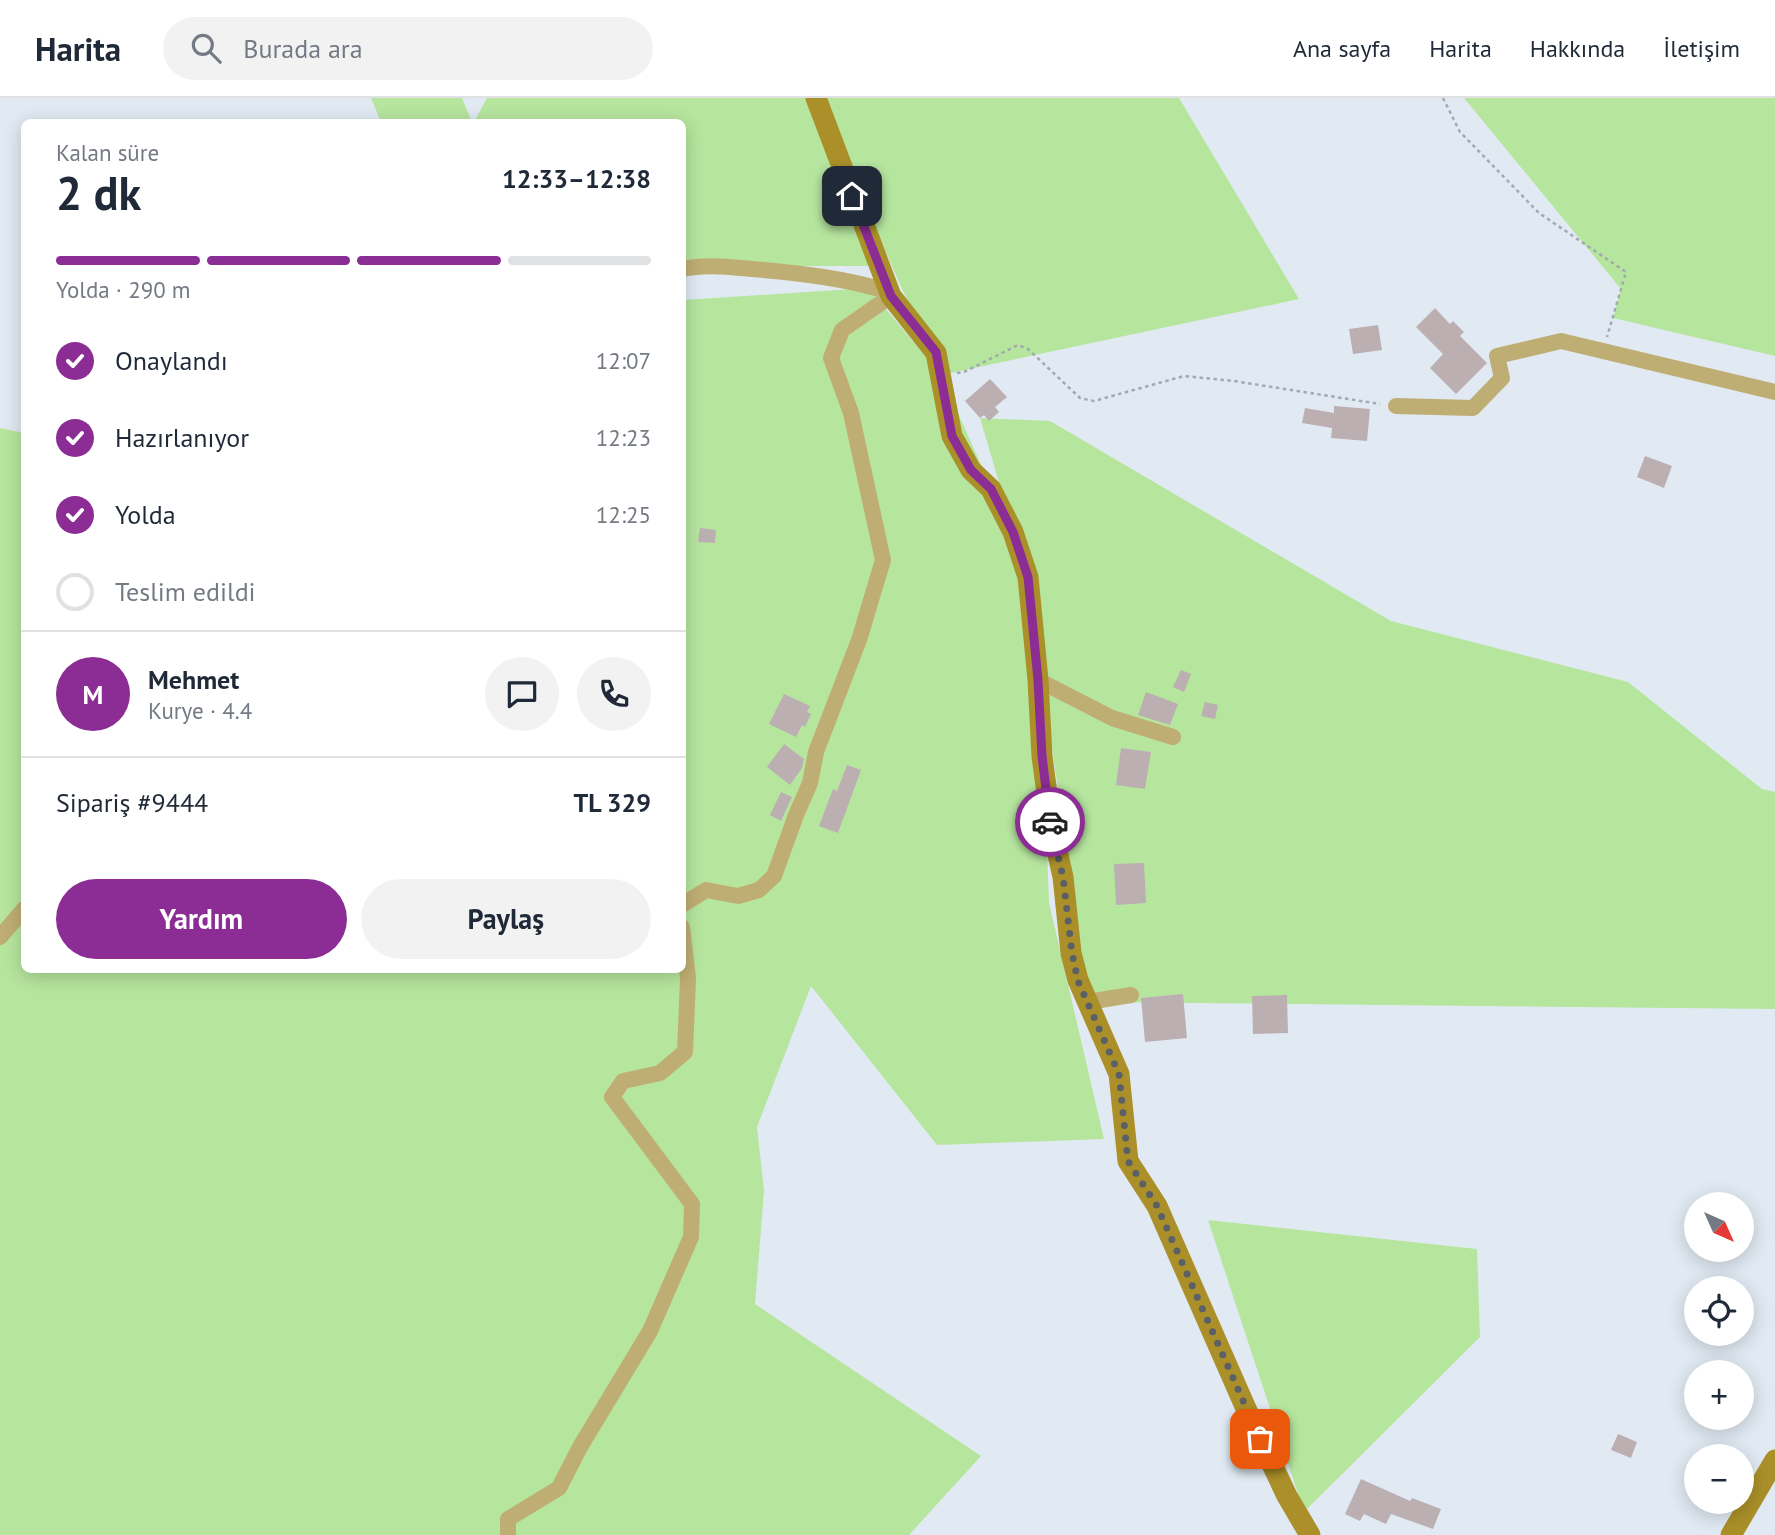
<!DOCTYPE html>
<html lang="tr">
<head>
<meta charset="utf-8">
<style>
	:root { --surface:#fff; --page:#f2f2f3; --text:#1f2937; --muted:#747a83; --line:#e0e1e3; --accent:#8c2c95 }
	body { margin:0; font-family:"PT Sans",sans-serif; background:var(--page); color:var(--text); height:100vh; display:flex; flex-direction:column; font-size:26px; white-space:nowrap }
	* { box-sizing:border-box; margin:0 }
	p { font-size:23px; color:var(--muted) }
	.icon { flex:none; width:38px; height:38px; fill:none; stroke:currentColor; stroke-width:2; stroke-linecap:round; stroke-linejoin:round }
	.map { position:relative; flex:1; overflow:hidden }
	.drawer { position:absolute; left:21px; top:21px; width:665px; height:854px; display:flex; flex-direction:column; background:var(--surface); border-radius:10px; box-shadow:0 4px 18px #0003 }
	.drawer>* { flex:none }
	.needle { width:46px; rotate:135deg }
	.fabs { position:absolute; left:1684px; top:1094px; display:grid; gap:14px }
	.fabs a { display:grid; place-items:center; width:70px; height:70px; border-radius:50%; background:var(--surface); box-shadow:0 4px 18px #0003; font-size:35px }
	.pin { position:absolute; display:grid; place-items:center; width:60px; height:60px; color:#fff; margin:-30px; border-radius:14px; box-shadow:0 4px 10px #0006 }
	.courier { position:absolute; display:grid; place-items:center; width:70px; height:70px; margin:-35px; border:5px solid #8c2c95; border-radius:50%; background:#fff; color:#222; box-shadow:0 2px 9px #0007 }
	.summary em { font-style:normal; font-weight:800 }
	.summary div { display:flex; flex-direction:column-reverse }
	.summary { display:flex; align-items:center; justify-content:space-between; height:119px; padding:0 35px }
	h1 { font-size:46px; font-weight:800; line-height:52px }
	.bar { display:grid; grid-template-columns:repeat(4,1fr); gap:10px 7px; align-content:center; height:84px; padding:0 35px }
	.bar i { height:9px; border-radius:5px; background:var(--line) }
	.bar .current { background:var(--accent) }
	.bar p { grid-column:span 4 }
	.line { display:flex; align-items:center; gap:18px; padding:0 35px; border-top:2px solid var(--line) }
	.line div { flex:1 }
	.round { display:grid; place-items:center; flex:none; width:74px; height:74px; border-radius:37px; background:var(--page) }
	ol { padding:0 35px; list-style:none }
	li { display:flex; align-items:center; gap:21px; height:77px }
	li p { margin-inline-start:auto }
	li .icon { padding:7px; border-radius:50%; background:var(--accent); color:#fff; stroke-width:4 }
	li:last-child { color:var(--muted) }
	li i { width:38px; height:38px; border:4px solid var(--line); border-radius:50% }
	.button { display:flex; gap:14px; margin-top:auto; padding:14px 35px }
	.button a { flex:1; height:80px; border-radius:42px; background:var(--accent); color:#fff; font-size:28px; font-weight:800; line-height:80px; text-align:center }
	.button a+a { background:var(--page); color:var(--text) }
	header { display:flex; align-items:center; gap:42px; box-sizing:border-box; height:98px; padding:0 35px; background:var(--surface); border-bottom:2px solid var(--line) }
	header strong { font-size:33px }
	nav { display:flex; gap:38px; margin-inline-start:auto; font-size:24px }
	.search { width:490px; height:63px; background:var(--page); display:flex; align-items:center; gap:18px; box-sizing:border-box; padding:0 24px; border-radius:38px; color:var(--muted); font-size:26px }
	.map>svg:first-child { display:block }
	.green { fill:#b6e59e }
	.building { fill:#bbafb2 }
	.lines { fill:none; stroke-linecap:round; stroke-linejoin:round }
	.path { stroke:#a2a9b0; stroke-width:2.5; stroke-dasharray:3.5 3.5; stroke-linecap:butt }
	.street { stroke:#bfae73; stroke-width:16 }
	.secondary { stroke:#ab9029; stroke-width:21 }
	.done { stroke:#5a6065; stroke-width:7; stroke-dasharray:0 12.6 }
	.route { stroke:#8c2c95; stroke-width:9 }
</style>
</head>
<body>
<header>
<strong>Harita</strong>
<div class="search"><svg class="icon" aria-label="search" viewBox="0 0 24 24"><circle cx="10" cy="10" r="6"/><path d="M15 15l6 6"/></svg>Burada ara</div>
<nav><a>Ana sayfa</a><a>Harita</a><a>Hakkında</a><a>İletişim</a></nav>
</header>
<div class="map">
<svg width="1775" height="1437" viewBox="0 0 1775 1437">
	<rect width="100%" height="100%" fill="#e1eaf3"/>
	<!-- green -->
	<path class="green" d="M371,0H462L472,24H381Z
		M487,0H1179L1299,201L941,277L1019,452L980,320L1050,323L1391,523L1628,584L1762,691L1775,694V911L1088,904L1028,479L1043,646L1049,805L1104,1041L937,1047L811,888L757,1029L764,1093L755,1206L981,1358L909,1437H0V330L24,335V872H682L683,202L868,190L939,274L864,105L879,168H711L683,174L682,24H474Z
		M1464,0H1775V258L1613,220L1621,191Z
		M1208,1122L1477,1151L1480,1239L1304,1414Z"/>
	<!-- building -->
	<path class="building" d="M1435,210L1450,226L1453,223L1464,234L1460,238L1487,265L1456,296L1430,270L1443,256L1416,229Z
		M1378,227L1382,252L1353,256L1349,231Z
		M990,281L1007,299L995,309L999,314L989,323L984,317L980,320L965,303Z
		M1334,308L1370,311L1367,343L1331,340L1332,330L1302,325L1305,310L1334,315Z
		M1645,358L1672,368L1664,390L1637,379Z
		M700,430L716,432L715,445L698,444Z
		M1181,572L1191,576L1184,594L1173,589Z
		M1146,594L1178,606L1170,627L1138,617Z
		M784,596L810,608L807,614L811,616L805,629L802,627L796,639L769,626Z
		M1205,604L1218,607L1215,621L1201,618Z
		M784,646L804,661L802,670L790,687L767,669Z
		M1121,650L1151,654L1145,691L1116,687Z
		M847,667L861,672L838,735L819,728L833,691L837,693Z
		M781,694L792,699L781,723L770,717Z
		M1144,765L1146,805L1116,807L1114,766Z
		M1183,896L1187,940L1145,944L1141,900Z
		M1287,897L1288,935L1253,936L1252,898Z
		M1618,1336L1637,1344L1631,1360L1611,1352Z
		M1361,1381L1410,1403L1412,1400L1441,1411L1433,1431L1391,1416L1386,1426L1364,1416L1360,1423L1345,1416Z"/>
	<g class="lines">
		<!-- path -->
		<path class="path" d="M1443,0L1460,34L1539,115L1626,174L1607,239
			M957,275L964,274L1018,247L1028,251L1080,300L1094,303L1184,278L1234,283L1380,306"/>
		<!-- street -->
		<path class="street" d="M682,171C706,166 729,169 752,171C799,175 845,180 890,194
			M1396,308L1473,310L1502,280L1497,258L1561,243L1775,294
			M1038,582L1112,620L1173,639
			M682,807L706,792L738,798L759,792L774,778L796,717L810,685L816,654L859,542L883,462L851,315L831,260L842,232L891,198
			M0,839L24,811
			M1088,904L1131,897
			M508,1437V1421L559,1390L580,1349L650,1233L691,1139L692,1106L612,999L623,983L660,975L685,954L688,880L682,829"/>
		<!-- secondary -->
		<path class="secondary" d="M816,0L891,198L936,255L952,338L971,372L991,391L1013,434L1028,479L1038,582L1042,658L1051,726L1063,779L1071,855L1078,882L1119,976L1128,1063L1157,1108L1251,1322L1287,1398L1310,1437
			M1731,1437L1775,1362"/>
	</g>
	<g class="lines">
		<!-- done -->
		<path class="done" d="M1050,724L1063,779L1072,855L1078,883L1119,976L1128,1063L1157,1108L1260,1341"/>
		<!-- route -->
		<path class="route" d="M852,98L891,198L936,254L952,338L971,372L991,391L1013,434L1028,479L1038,582L1042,658L1050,724"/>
	</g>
</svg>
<div class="fabs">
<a><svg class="needle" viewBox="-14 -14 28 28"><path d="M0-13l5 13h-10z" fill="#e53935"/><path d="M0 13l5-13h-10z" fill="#747a83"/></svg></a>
<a><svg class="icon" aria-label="locate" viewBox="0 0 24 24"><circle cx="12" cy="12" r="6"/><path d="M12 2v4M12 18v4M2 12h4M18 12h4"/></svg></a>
<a>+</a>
<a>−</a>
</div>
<div class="pin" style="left:1260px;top:1341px;background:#ea580c"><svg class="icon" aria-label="bag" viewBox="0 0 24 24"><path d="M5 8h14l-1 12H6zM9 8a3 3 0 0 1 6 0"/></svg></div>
<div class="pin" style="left:852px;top:98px;background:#1f2937"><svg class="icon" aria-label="home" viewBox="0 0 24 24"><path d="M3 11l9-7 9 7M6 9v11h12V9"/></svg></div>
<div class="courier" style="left:1050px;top:724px"><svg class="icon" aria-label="car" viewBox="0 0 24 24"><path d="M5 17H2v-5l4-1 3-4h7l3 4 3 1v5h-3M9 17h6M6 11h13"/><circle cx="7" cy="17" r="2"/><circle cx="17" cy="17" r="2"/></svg></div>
<section class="drawer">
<div class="summary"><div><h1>2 dk</h1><p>Kalan süre</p></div><em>12:33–12:38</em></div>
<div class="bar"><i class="current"></i><i class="current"></i><i class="current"></i><i></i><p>Yolda · 290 m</p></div>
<ol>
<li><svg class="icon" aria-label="check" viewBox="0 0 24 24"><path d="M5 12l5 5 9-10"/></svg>Onaylandı<p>12:07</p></li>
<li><svg class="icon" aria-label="check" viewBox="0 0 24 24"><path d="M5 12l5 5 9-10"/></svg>Hazırlanıyor<p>12:23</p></li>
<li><svg class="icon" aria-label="check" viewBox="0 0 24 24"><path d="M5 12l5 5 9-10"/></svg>Yolda<p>12:25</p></li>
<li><i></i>Teslim edildi</li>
</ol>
<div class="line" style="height:126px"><b class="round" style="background:var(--accent);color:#fff">M</b><div><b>Mehmet</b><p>Kurye · 4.4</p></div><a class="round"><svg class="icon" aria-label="chat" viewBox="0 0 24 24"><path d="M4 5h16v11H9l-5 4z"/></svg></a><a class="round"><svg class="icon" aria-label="phone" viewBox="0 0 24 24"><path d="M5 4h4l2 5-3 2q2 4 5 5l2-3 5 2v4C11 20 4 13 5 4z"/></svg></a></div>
<div class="line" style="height:91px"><div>Sipariş #9444</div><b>TL 329</b></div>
<div class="button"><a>Yardım</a><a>Paylaş</a></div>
</section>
</div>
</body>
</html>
